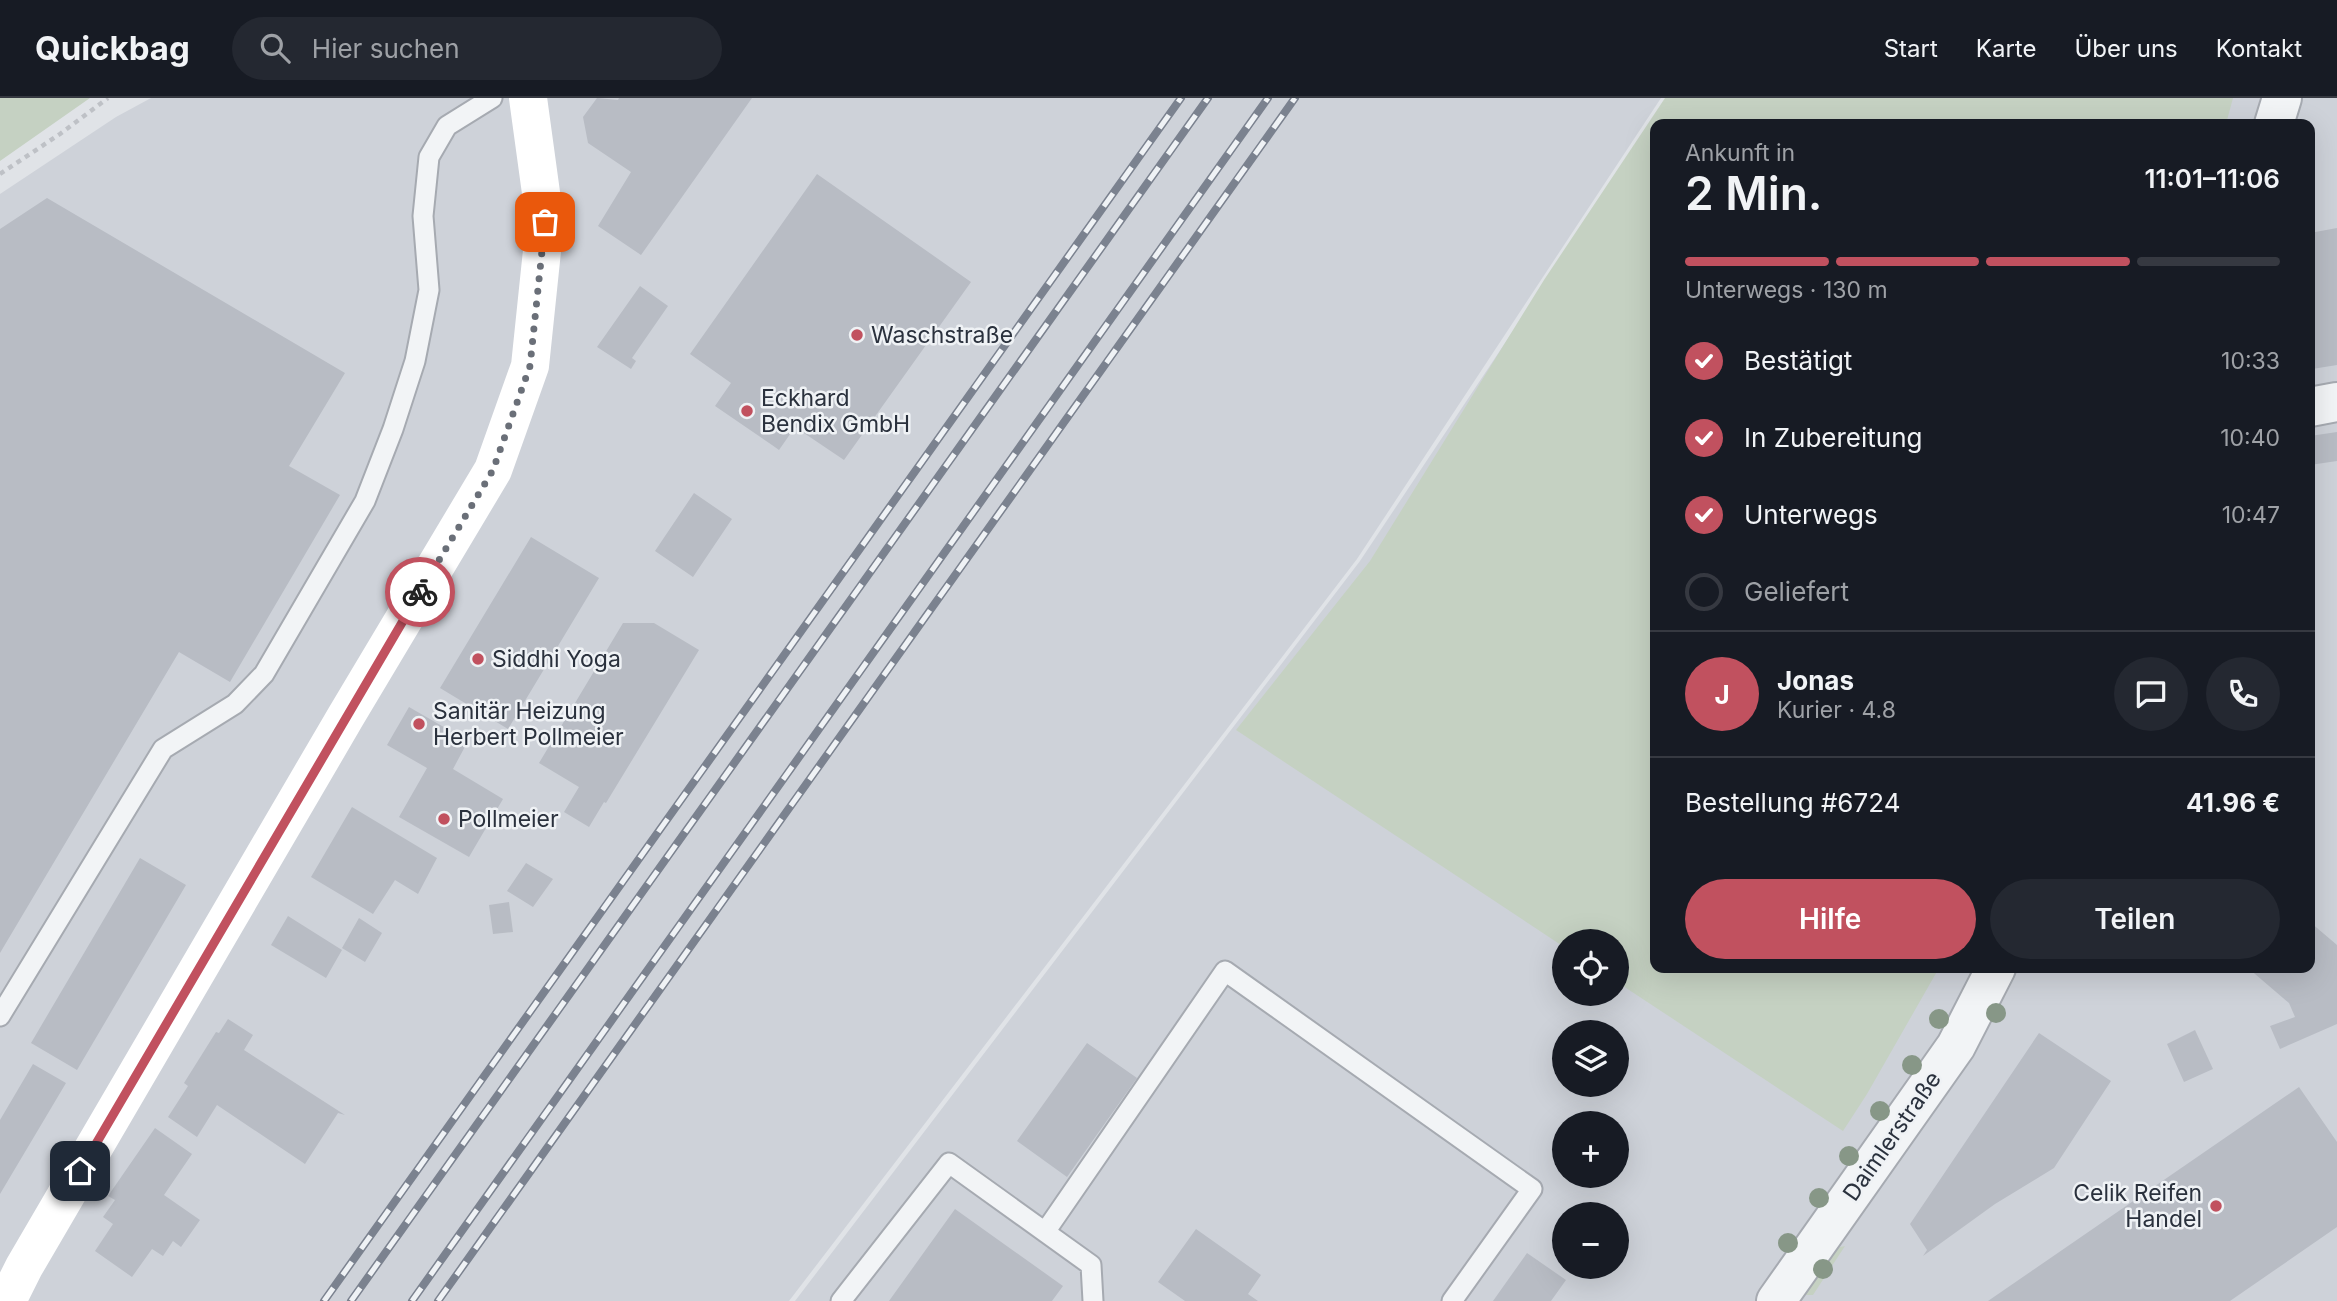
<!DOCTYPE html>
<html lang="de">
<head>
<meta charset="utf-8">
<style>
	:root { --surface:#171b24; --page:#242831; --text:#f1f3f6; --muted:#9ea1a6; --line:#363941; --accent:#c1515f }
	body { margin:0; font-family:Inter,sans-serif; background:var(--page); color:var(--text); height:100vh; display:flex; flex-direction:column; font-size:26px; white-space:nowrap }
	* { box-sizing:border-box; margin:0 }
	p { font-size:23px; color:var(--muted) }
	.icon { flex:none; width:38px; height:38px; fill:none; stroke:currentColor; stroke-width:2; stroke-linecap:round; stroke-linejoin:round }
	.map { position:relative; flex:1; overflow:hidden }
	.side { position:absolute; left:1650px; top:21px; width:665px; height:854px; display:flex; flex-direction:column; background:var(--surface); border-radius:14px; box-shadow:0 7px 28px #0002 }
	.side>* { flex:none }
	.controls { position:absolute; left:1552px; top:831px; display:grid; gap:14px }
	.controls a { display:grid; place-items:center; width:77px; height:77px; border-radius:50%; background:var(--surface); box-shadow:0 7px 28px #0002; font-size:35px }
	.pin { position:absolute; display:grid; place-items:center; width:60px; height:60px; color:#fff; margin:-30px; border-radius:14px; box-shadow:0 4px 10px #0006 }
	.courier { position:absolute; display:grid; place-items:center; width:70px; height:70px; margin:-35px; border:5px solid #c1515f; border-radius:50%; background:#fff; color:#222; box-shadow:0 2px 9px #0007 }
	.overview em { font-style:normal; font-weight:600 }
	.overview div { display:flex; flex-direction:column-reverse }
	.overview { display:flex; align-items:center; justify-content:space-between; height:119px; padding:0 35px }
	h1 { font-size:46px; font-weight:600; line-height:52px }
	.bar { display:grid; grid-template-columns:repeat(4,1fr); gap:10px 7px; align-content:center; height:84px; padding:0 35px }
	.bar i { height:9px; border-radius:5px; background:var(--line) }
	.bar .current { background:var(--accent) }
	.bar p { grid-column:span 4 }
	.line { display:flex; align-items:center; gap:18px; padding:0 35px; border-top:2px solid var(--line) }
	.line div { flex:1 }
	.round { display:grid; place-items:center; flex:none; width:74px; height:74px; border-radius:37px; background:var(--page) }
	ol { padding:0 35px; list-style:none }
	li { display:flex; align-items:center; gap:21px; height:77px }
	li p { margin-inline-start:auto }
	li .icon { padding:7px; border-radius:50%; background:var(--accent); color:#fff; stroke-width:4 }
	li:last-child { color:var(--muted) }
	li i { width:38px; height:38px; border:4px solid var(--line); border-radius:50% }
	.button { display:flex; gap:14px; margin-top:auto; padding:14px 35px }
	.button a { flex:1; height:80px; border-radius:42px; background:var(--accent); color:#fff; font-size:28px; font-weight:600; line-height:80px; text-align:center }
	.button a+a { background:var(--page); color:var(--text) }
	header { display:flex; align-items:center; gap:42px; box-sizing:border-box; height:98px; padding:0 35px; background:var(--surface); border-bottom:2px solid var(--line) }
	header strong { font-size:33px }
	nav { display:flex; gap:38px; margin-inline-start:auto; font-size:24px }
	.search { width:490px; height:63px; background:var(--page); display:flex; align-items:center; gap:18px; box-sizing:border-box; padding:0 24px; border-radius:38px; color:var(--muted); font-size:26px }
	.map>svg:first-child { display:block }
	.built { fill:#ced2d9; fill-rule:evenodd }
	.green { fill:#c5d1c2 }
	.building { fill:#b8bcc4 }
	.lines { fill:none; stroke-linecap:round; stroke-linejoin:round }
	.lane-casing { stroke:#a6aab1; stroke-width:23 }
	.street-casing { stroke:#a6aab1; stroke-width:42 }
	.path { stroke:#bec1c6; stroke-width:4.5; stroke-dasharray:5 5; stroke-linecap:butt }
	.lane { stroke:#f2f4f6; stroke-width:19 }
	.street { stroke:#f2f4f6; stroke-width:38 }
	.secondary { stroke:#fff; stroke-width:38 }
	.rail-casing { stroke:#7b828f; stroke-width:8 }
	.rail { stroke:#eff2f5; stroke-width:5; stroke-dasharray:16; stroke-linecap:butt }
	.tree { fill:#879787 }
	.done { stroke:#6a6f78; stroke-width:7; stroke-dasharray:0 12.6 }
	.route { stroke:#c1515f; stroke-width:9 }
	.poi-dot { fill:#c1515f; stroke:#eff2f5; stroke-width:2.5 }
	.labels { text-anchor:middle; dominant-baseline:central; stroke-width:5; stroke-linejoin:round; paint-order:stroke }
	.poi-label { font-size:23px; fill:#2a313d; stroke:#eff2f5; text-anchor:start }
	.street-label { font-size:23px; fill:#2a313d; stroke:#eff2f5 }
</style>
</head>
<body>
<header>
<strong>Quickbag</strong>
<div class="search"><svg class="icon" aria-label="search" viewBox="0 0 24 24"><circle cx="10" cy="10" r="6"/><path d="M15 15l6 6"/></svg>Hier suchen</div>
<nav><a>Start</a><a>Karte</a><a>Über uns</a><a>Kontakt</a></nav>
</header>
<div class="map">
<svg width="2337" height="1203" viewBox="0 0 2337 1203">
	<rect width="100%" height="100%" fill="#e0e3e7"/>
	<!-- built -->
	<path class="built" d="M151,0H1661L1357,461L789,1203H0V96L116,19Z
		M1668,0H2337V1203H795L1360,463ZM1656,26H2310V870H1656ZM1564,844H1617V896H1564ZM1564,934H1617V987H1564ZM1564,1026H1617V1078H1564ZM1564,1116H1617V1169H1564Z"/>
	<!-- green -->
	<path class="green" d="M0,0H90L0,63Z
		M1665,0H2233L2226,26H1656V870H1939L1867,996L1843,1033L1617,884V844H1564V849L1236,632L1370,463L1544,182Z
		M1845,1148L1813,1197H1805V1193L1831,1151Z"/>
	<!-- building -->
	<path class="building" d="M597,0L618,2L619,0H752L641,157L598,128L631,74L588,45L583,19Z
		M817,76L971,184L844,362L795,329L779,352L772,347L715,308L731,285L690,256Z
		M47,100L345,275L289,368L340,397L230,584L179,554L0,855V131Z
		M2337,130V267L2312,271L2310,135Z
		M640,188L668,208L632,260L636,263L631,271L597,249Z
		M2337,334V363L2310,367V338Z
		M694,395L732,421L693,479L655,453Z
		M531,439L599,480L508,631L440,590Z
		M623,525H654L699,552L606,705L604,704L589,729L564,714L579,689L539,665Z
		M409,609L468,643L453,671L503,701L469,759L399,719L427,670L387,647Z
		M352,709L437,760L418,796L395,782L373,816L311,779Z
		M140,760L186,787L77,972L31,945Z
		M526,765L553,781L533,809L507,793Z
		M509,804L513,834L493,836L489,807Z
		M288,818L342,852L326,880L271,847Z
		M359,820L382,835L365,864L342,850Z
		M2310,824L2337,847V926L2280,951L2270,928L2295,919L2289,905L2248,870H2310Z
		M228,921L253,937L244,952L345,1017L338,1015L305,1066L217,1007L197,1039L168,1019L188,988L184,985L216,934L219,935Z
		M2195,932L2213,971L2184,984L2167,946Z
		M2039,935L2111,983L2054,1070L1995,1106L1923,1158L1927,1152L1910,1126Z
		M1087,945L1137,980L1067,1079L1017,1043Z
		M33,966L66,985L0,1096V1022Z
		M2299,989L2337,1044V1129L2230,1203H1988Z
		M155,1030L192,1056L164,1097L200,1122L181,1149L173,1143L163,1158L152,1151L132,1179L95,1153L113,1126L103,1119L115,1102L108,1098Z
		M955,1111L1063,1188L1052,1203H889Z
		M1196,1131L1261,1177L1248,1196L1258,1203H1185L1158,1184Z
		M1527,1155L1566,1182L1551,1203H1493Z"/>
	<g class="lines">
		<defs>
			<path id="lane" d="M0,918L163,651L235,606L264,576L365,403L393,331L415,263L429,192L423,118L429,59L447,28L492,0
				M1045,1134L1225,873L1532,1091L1452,1203
				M841,1203L949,1065L1091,1167L1093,1203"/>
			<path id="street" d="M2274,26L2282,0
				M2310,309L2337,304
				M1776,1203L1956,948L1996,870"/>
		</defs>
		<!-- lane casing -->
		<use href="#lane" class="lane-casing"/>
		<!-- street casing -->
		<use href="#street" class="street-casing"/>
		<!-- path -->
		<path class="path" d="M0,76L60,36L108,0"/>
		<!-- lane -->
		<use href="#lane" class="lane"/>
		<!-- street -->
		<use href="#street" class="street"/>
		<!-- secondary -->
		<path class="secondary" d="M7,1203L24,1169L346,618L493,372L530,268L545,124L528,0"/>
		<defs>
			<path id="rail" d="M324,1203L1181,0
				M351,1203L1208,0
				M412,1203L1268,0
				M438,1203L1295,0"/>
		</defs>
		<!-- rail casing -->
		<use href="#rail" class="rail-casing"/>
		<!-- rail -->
		<use href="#rail" class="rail"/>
	</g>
	<!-- trees -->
	<g class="tree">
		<circle cx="1996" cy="915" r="10"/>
		<circle cx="1939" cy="921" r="10"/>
		<circle cx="1912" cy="967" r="10"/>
		<circle cx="1880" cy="1013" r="10"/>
		<circle cx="1849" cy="1058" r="10"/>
		<circle cx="1819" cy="1100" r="10"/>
		<circle cx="1788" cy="1145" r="10"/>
		<circle cx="1823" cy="1171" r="10"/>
	</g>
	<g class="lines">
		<!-- done -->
		<path class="done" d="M420,494L493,372L530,268L545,124"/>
		<!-- route -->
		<path class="route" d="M80,1073L420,494"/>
	</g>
	<!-- markers -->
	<g class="poi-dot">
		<circle cx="857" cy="237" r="7"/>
		<circle cx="747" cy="313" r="7"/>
		<circle cx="478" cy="561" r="7"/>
		<circle cx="419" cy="626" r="7"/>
		<circle cx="444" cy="721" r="7"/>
		<circle cx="2216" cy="1108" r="7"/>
	</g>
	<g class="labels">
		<!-- poi labels -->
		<g class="poi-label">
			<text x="871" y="237">Waschstraße</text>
			<text x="761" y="300">Eckhard<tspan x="761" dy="26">Bendix GmbH</tspan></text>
			<text x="492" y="561">Siddhi Yoga</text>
			<text x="433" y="613">Sanitär Heizung<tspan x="433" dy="26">Herbert Pollmeier</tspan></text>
			<text x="458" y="721">Pollmeier</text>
			<text x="2202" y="1095" text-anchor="end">Celik Reifen<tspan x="2202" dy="26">Handel</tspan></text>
		</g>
		<!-- street labels -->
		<g class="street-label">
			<text transform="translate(1892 1038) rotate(-55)">Daimlerstraße</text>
		</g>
	</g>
</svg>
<div class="controls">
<a><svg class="icon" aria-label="locate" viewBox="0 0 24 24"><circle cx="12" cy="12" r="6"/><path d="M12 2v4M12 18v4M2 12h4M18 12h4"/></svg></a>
<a><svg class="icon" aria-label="layers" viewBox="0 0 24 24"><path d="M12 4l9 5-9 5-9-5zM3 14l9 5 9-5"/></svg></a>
<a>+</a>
<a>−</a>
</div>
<div class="pin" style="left:545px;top:124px;background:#ea580c"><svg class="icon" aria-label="bag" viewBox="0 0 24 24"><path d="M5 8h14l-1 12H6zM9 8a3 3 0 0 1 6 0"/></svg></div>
<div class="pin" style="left:80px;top:1073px;background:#1f2937"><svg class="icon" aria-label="home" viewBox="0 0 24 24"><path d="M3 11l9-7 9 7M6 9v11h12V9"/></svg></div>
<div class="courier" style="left:420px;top:494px"><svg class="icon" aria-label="bike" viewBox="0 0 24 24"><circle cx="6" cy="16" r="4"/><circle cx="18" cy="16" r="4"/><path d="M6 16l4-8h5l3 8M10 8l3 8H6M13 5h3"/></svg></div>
<section class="side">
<div class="overview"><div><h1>2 Min.</h1><p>Ankunft in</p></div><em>11:01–11:06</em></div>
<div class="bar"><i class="current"></i><i class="current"></i><i class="current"></i><i></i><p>Unterwegs · 130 m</p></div>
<ol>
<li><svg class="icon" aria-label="check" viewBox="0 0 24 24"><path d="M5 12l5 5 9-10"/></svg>Bestätigt<p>10:33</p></li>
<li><svg class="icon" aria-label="check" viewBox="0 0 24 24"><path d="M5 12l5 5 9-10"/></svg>In Zubereitung<p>10:40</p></li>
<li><svg class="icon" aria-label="check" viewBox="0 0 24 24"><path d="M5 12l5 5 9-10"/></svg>Unterwegs<p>10:47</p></li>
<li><i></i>Geliefert</li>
</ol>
<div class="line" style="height:126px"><b class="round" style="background:var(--accent);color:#fff">J</b><div><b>Jonas</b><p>Kurier · 4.8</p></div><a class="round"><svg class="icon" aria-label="chat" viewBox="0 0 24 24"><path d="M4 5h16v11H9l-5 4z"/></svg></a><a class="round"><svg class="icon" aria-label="phone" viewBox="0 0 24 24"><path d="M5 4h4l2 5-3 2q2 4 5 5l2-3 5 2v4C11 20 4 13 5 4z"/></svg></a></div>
<div class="line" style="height:91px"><div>Bestellung #6724</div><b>41.96 €</b></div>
<div class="button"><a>Hilfe</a><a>Teilen</a></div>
</section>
</div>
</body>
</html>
